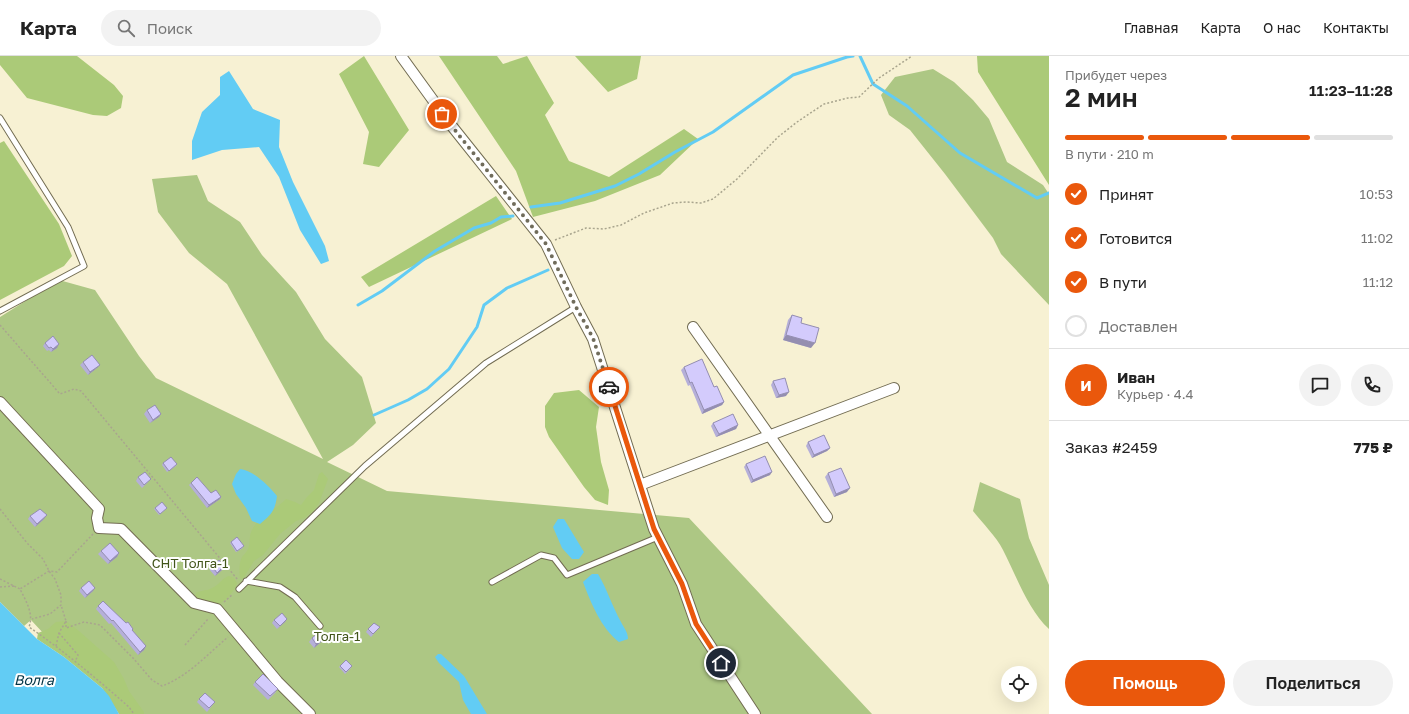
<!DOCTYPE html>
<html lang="ru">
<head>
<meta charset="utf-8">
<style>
	:root { --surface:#fff; --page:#f2f2f2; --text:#222; --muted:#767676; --line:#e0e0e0; --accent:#ea580c }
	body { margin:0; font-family:"Golos Text",sans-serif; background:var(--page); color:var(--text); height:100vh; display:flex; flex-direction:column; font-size:15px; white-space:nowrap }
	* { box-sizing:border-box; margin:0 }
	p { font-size:13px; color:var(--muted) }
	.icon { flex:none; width:22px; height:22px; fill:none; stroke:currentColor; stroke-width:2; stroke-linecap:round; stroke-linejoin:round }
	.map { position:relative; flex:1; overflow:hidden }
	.drawer { display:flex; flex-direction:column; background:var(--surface); width:360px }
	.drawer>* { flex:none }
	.buttons { position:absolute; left:1001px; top:610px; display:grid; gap:8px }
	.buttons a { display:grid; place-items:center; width:36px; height:36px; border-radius:50%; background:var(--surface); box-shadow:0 4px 16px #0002; font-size:20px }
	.pin { position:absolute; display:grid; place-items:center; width:34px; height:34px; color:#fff; margin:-17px; border:2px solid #fff; border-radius:50%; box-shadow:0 1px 4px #0007 }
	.courier { position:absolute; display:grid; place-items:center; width:40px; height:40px; margin:-20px; border:3px solid #ea580c; border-radius:50%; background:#fff; color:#222; box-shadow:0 1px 5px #0007 }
	.summary em { font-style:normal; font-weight:600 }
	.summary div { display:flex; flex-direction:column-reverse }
	.summary { display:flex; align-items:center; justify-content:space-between; height:68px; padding:0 16px }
	h1 { font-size:26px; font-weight:600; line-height:30px }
	.bar { display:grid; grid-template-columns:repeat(4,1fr); gap:6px 4px; align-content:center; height:48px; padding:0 16px }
	.bar i { height:5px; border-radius:3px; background:var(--line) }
	.bar .on { background:var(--accent) }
	.bar p { grid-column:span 4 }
	.line { display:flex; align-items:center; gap:10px; padding:0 16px; border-top:1px solid var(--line) }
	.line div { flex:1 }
	.round { display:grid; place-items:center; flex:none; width:42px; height:42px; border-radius:21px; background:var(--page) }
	ol { padding:0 16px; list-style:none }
	li { display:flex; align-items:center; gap:12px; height:44px }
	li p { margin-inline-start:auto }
	li .icon { padding:4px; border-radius:50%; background:var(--accent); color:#fff; stroke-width:4 }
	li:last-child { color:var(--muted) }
	li i { width:22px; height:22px; border:2px solid var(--line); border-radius:50% }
	.action { display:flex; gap:8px; margin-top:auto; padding:8px 16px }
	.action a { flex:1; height:46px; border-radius:24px; background:var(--accent); color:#fff; font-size:16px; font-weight:600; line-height:46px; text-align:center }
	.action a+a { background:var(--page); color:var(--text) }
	header { display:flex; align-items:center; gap:24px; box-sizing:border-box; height:56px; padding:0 20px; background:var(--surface); border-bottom:1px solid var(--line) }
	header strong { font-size:19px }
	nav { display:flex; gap:22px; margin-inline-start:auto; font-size:14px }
	.search { width:280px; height:36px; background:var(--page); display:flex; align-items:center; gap:10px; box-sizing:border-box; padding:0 14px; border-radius:22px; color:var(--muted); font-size:15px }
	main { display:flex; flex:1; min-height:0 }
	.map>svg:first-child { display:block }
	.green { fill:#adc784 }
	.forest { fill:#abca78 }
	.water { fill:#62ccf4 }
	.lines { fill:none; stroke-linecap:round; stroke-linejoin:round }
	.stream { stroke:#62ccf4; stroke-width:3 }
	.service-casing { stroke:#726c52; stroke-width:7 }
	.minor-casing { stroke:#726c52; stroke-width:12 }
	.path { stroke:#a9a58e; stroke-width:1.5; stroke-dasharray:2 2; stroke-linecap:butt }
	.service { stroke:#fff; stroke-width:5 }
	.minor { stroke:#fff; stroke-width:10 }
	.wall { fill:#b5afd9 }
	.shaded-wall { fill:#948eb0 }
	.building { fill:#d3cbfc; stroke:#948eb0 }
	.done { stroke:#706c5b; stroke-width:4; stroke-dasharray:0 7.2 }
	.route { stroke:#ea580c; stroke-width:5 }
	.labels { text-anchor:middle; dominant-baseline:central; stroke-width:4; stroke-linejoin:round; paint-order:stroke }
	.park-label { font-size:13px; fill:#42551b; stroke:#fff }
	.water-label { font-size:14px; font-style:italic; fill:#013445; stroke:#fff }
</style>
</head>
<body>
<header>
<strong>Карта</strong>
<div class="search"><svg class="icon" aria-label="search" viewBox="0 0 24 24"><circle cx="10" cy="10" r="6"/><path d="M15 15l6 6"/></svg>Поиск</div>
<nav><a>Главная</a><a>Карта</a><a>О нас</a><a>Контакты</a></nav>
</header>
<main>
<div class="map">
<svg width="1049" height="658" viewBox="0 0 1049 658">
	<rect width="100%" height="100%" fill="#f7f1d3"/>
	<!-- green -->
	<path class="green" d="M933,13L954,26L973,44L989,63L1007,106L1043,129L1049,138V249L1001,198L993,182L945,118L910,74L889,59L881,39L895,21Z
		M197,119L208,145L240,166L262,199L296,236L325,283L362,321L376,367L353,389L327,406L387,435L689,462L872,658H134L44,578L31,564L24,570L0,546V261L59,224L95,234L139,300L156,322L323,403L227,228L189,197L158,156L152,123Z
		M980,426L1020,443L1029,482L1049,529V573C1028,554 1016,519 1003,494C996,480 983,468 973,455Z"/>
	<!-- forest -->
	<path class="forest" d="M0,0H77L114,29L123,40L121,52L107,60L93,59L27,42L0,9Z
		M364,0L409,74L379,111L363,108L369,76L339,18Z
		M439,0H497L503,8L527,0L554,47L545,59L569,105L609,121L684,73L698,83L660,119L595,145L533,161L516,115Z
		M575,0H641L637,23L608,36Z
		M977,0H1049V129L978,16Z
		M4,85L59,168L72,200L64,210L0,244V87Z
		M496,140L512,163L369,231L361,221Z
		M579,334L599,351L596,371L601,406L609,434L608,449L595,444L584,431L549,381L545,371V350L554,337Z
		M322,416L328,423L319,447L313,455L304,462L296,465L280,478L263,499L254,505L243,523L240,522C239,515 239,507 242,501C244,498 247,496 248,493C251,487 248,480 253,472C261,459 276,454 286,443L295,446L301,449L307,441L314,434L319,418Z
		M229,520L234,522L237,527C234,537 225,545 216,550L195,542L196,537C201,534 207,535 212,532C219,529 222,522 229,520Z
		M66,565L79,575L114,606L124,623L129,635L144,656V658H119L102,632L64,601L37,583L38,577L48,573L56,566Z"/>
	<!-- water -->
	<path class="water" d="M229,15L253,53L280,64L279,91L293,126L325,190L329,205L321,208L300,174L279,121L259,91L222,94L192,104V85L202,56L220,39V21Z
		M240,413C253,414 269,430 277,440C275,455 271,459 260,468L252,465L246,452L236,438L232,428L236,418Z
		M558,463H564L584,496L579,503H572L562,492L553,471Z
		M592,518H598C607,533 612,550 621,566C624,572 628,576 628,583L619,586C601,572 591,547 583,526Z
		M0,546L37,583L64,601L102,632L109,640L119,658H0Z
		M438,598H441L464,620L487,658H471L463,644L459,626L439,607L435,601Z"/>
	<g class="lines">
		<!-- stream -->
		<path class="stream" d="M860,0L873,28L907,50L960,97L1037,142L1049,137
			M531,151L560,147L615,130L639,118L675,96L713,76L793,19L847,1L853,0
			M358,249L382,235L435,195L474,172L491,167L501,161L513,160
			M374,359L408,344L427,333L449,313L477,271L484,249L507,232L548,214"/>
		<defs>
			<path id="service" d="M0,62L68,171L84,210L0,255
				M246,525L280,531L295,541L320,570
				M492,526L541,499L554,502L567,519L658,481
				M239,533L365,410L486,307L576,251"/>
			<path id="minor" d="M401,0L451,69L546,188L576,251L593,283L654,473L682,528L696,568L755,658
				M693,271L827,461
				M0,346L99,453L97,462L99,472L121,473L194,547L217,553L278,626L310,658
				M640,429L894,332"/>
		</defs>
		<!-- service casing -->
		<use href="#service" class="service-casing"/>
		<!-- minor casing -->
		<use href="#minor" class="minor-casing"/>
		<!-- path -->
		<path class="path" d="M555,184L586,172L604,173L621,169L644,157L673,147L686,146L701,147L713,143L737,123L778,81L797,66L824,48L848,42L859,41L879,22L912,0
			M0,269L60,338L74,333L81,335L238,524
			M0,453L27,487L43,503L49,515L55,523L61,539V549L50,558L32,563
			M93,478L57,516L49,515L20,533C26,545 34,558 29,571C64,595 97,623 129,651L134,658
			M0,523L20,533
			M0,531L15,530
			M224,546L233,538
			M66,565V572L84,566L100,569L133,602L152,624L162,630C187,621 208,598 228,581
			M59,577L78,599L75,606
			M185,589L209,562
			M56,590L59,577L66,565L61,549"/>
		<!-- service -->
		<use href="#service" class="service"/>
		<!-- minor -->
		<use href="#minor" class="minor"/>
	</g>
	<!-- wall -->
	<path class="wall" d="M792,259L811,292L783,284L788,264Z
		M45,287L57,292L51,296L49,294L47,295L43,290Z
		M83,306L97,312L88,319L80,309Z
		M684,311L714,331L724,346L722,349L702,358L690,329L688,330L681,314Z
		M773,325L786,340L776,342L771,329Z
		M147,354L161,358L159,361L150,367L144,358Z
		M713,367L738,369L736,373L716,381L711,370Z
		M808,386L830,392L827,395L812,402L806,390Z
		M163,407L177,408L176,410L167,416L162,409Z
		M746,408L770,419L751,427L744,411Z
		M828,417L847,436L834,441L825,421Z
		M138,421L148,426L142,432L136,425Z
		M191,427L211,437L221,441L220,443L207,452L189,429Z
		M155,452H167L159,459L154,453Z
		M30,460L44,463L35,471L28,463Z
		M231,486L243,492L236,496L230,487Z
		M101,495L119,497L117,501L108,508L98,498Z
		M212,510L222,514L215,520L209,513Z
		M81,532L93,535L85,542L79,535Z
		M98,550L132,574L146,590L144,594L138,599L111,567L109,568L96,553Z
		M287,563L285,566L277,573L272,567L274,564Z
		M380,571L371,581L366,576L368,573Z
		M312,582L321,586L314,592L309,586Z
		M340,610L351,612L345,618L339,611Z
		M255,626L276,636L268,644L253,629Z
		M199,643L215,646L207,656L197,646Z"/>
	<!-- shaded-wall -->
	<path class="shaded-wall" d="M786,279L815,287L811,292L783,284Z
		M59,288L57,292L51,296L53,293Z
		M100,309L97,312L88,319L90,316Z
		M789,336L786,340L776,342L779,339Z
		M724,346L722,349L702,358L704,354Z
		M161,358L159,361L150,367L153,364Z
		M738,369L736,373L716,381L719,378Z
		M830,392L827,395L812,402L814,399Z
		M772,416L770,419L751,427L753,424Z
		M850,432L847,436L834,441L836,438Z
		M221,441L220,443L207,452L209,449Z
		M47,459L44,463L35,471L37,468Z
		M119,497L117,501L108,508L110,505Z
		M224,510L222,514L215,520L217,517Z
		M95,532L93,535L85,542L87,539Z
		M287,563L285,566L277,573Z
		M324,582L321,586L314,592L316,588Z
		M146,590L144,594L138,599L140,596Z"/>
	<!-- building -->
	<path class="building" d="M792,259L802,262L801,267L819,272L815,287L786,279Z
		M53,280L59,288L53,293L51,291L49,292L45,287Z
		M92,299L100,309L90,316L83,306Z
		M702,303L714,331L717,330L724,346L704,354L692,326L690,327L684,311Z
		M785,322L789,336L779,339L773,325Z
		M155,349L161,358L153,364L147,354Z
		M733,358L738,369L719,378L713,367Z
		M824,379L830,392L814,399L808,386Z
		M765,400L772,416L753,424L746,408Z
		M171,401L177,408L169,415L163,407Z
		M841,412L850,432L836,438L828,417Z
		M145,416L151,423L144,429L138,421Z
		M197,421L211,437L216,434L221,441L209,449L191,427Z
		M162,446L167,452L160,458L155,452Z
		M40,453L47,459L37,468L30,460Z
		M237,481L244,490L237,495L231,486Z
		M110,487L119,497L110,505L101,495Z
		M219,504L224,510L217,517L212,510Z
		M89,525L95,532L87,539L81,532Z
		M103,545L126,567L128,566L133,573L132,574L146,590L140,596L113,564L112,565L98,550Z
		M282,557L287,563L280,570L274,564Z
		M374,567L380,571L373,578L368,573Z
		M319,576L324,582L316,588L312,582Z
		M346,604L352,610L346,616L340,610Z
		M263,618L278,633L270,640L255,626Z
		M205,637L215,646L209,652L199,643Z"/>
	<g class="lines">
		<!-- done -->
		<path class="done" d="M442,58L546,188L576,251L593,282L609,331"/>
		<!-- route -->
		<path class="route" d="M609,331L654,473L682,528L696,568L721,607"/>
	</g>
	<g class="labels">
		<!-- park labels -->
		<g class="park-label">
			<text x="190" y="507">СНТ Толга-1</text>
			<text x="337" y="580">Толга-1</text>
		</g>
		<!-- water labels -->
		<g class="water-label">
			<text x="34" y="623">Волга</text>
		</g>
	</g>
</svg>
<div class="buttons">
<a><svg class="icon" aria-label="locate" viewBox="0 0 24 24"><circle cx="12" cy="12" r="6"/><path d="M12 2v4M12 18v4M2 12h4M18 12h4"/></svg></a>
</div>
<div class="pin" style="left:442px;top:58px;background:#ea580c"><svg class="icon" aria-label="bag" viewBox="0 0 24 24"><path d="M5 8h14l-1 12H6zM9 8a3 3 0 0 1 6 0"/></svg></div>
<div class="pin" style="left:721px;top:607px;background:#1f2937"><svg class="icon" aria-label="home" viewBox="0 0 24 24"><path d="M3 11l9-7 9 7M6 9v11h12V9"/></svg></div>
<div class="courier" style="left:609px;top:331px"><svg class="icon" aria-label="car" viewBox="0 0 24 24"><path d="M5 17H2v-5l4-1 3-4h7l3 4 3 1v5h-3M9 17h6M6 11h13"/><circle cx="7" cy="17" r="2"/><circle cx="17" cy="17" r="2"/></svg></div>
</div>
<section class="drawer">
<div class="summary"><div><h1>2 мин</h1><p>Прибудет через</p></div><em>11:23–11:28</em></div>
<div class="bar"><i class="on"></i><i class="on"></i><i class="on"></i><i></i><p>В пути · 210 m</p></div>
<ol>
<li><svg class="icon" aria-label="check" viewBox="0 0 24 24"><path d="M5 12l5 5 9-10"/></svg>Принят<p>10:53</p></li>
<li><svg class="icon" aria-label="check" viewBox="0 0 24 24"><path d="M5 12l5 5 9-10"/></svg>Готовится<p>11:02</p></li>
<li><svg class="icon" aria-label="check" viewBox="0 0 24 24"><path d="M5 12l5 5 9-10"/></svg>В пути<p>11:12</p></li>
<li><i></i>Доставлен</li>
</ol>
<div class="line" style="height:72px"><b class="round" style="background:var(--accent);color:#fff">И</b><div><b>Иван</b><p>Курьер · 4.4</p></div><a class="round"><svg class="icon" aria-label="chat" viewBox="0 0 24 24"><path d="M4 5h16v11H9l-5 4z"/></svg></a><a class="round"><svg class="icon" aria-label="phone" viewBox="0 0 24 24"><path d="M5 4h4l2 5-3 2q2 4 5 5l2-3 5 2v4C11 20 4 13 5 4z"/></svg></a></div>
<div class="line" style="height:52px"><div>Заказ #2459</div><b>775 ₽</b></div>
<div class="action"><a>Помощь</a><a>Поделиться</a></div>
</section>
</main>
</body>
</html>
